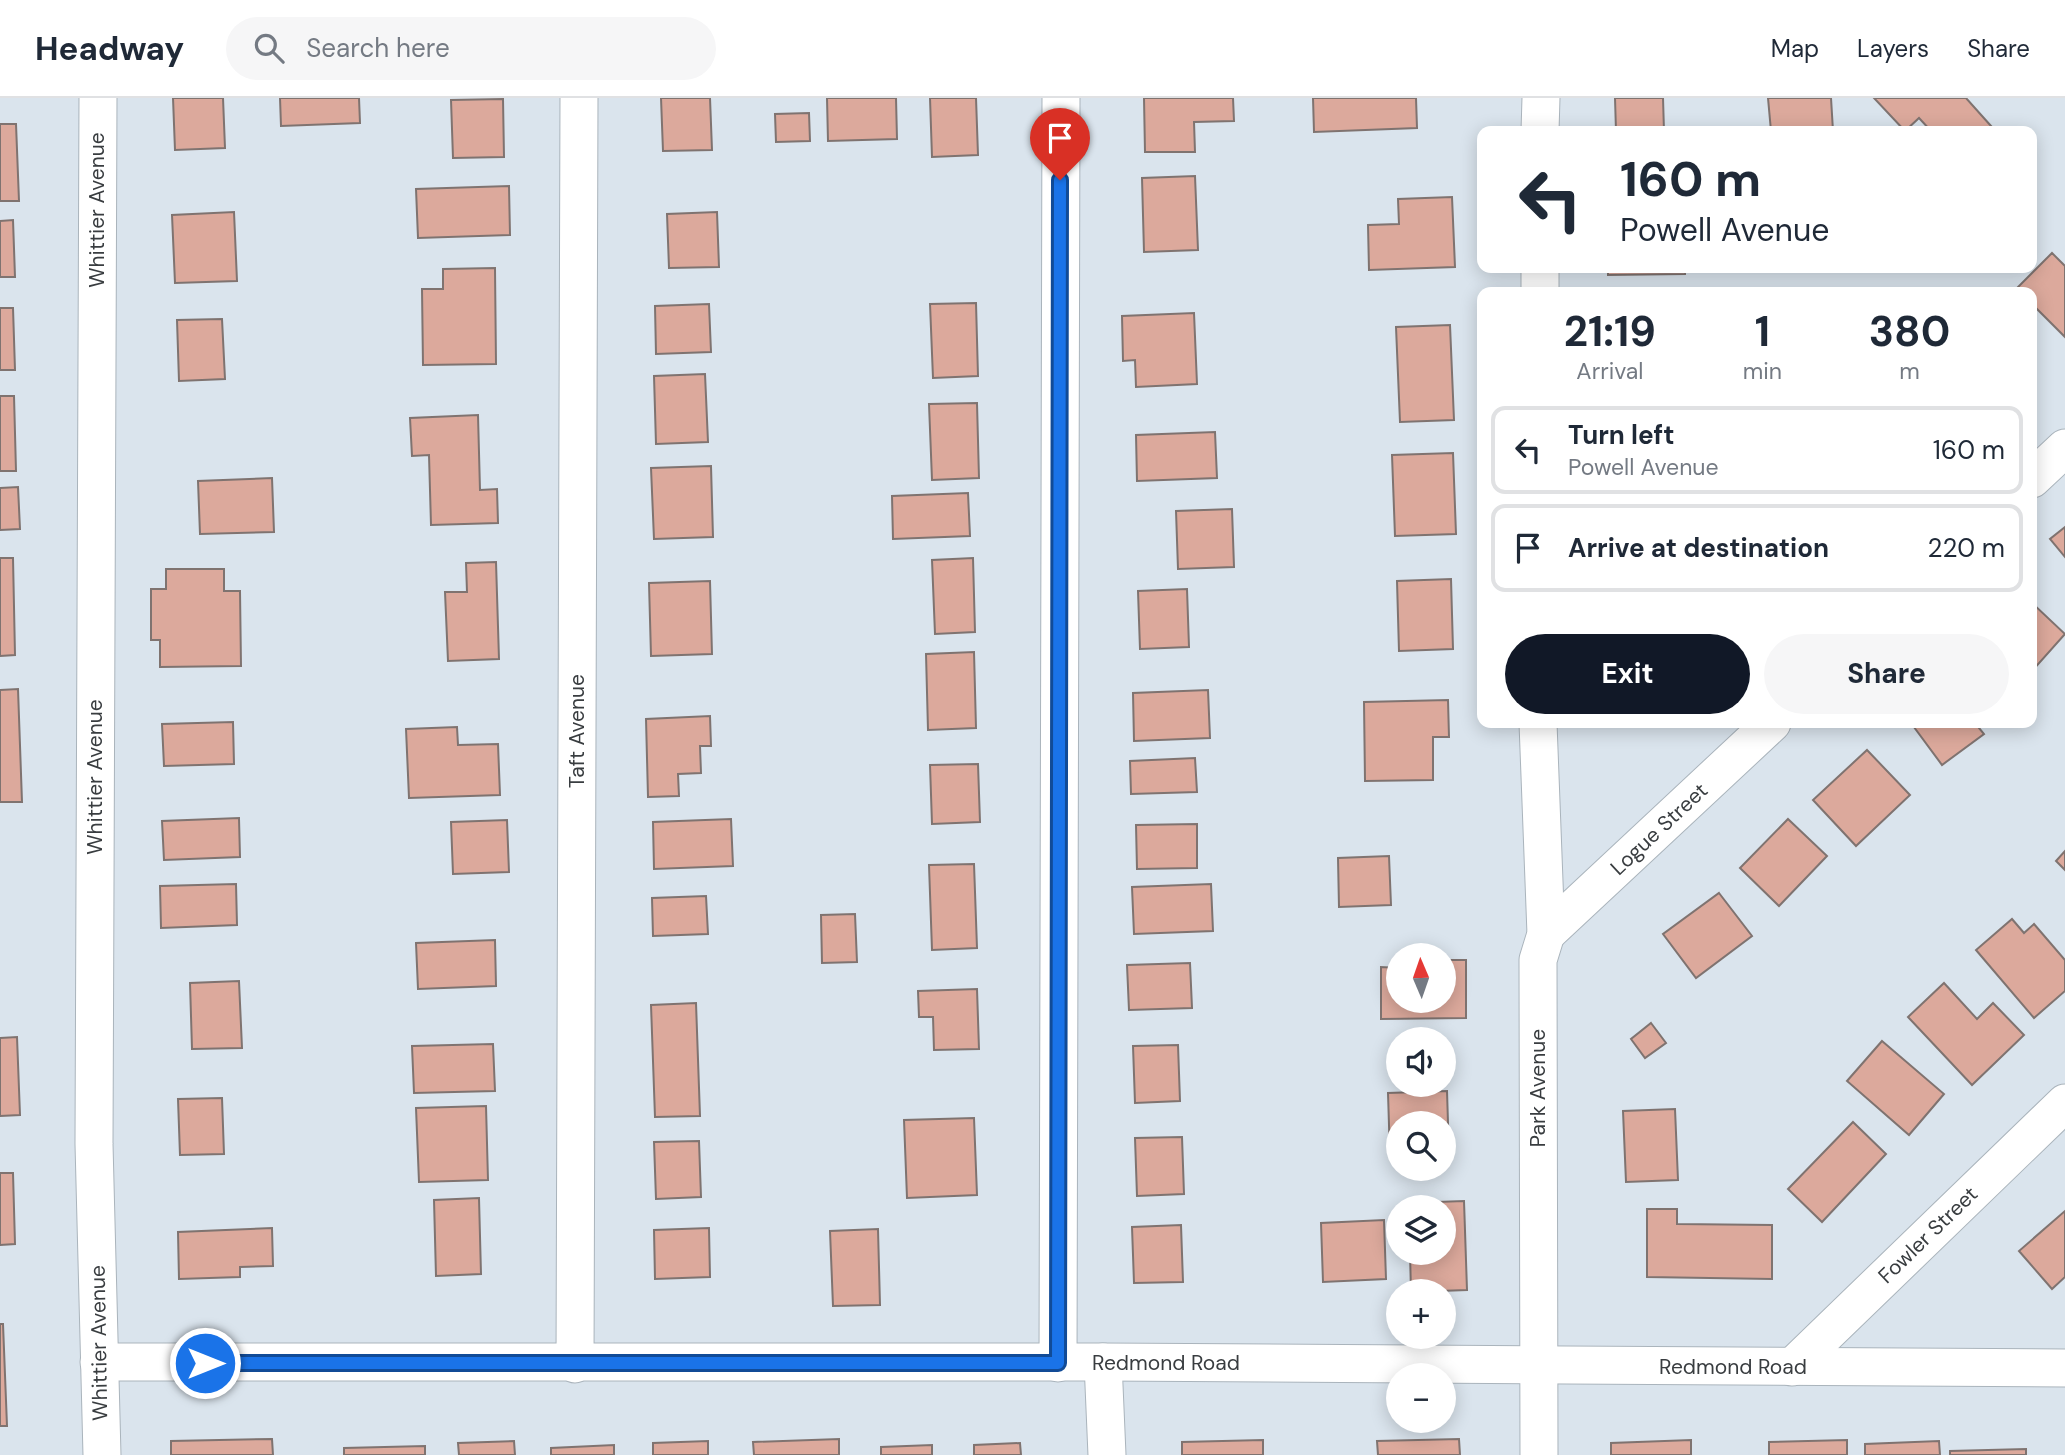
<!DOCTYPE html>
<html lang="en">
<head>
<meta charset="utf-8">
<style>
	:root { --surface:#fff; --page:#f6f6f7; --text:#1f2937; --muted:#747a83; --line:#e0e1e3; --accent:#111827 }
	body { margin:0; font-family:"DM Sans",sans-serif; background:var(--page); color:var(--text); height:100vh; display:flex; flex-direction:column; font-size:26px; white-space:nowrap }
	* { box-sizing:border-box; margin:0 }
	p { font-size:23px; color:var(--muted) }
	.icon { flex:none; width:38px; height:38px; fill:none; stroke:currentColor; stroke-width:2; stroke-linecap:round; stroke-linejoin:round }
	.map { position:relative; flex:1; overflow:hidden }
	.side { position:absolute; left:1477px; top:189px; width:560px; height:441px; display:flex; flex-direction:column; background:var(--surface); border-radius:14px; box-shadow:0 4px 18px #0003 }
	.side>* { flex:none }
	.banner { position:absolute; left:1477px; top:28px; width:560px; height:147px; border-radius:14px; box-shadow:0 4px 18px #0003; background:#fff; color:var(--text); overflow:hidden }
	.needle { width:46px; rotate:358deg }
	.buttons { position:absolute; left:1386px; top:845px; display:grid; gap:14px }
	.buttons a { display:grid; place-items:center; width:70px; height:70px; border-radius:50%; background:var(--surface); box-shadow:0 4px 18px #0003; font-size:35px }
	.pin { position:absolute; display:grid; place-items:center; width:60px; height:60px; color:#fff; margin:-72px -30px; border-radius:50% 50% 50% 0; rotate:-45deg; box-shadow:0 0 7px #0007 }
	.pin .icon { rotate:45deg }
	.me { position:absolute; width:77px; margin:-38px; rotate:90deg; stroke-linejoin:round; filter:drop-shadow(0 0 5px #0008) }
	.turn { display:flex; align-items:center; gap:24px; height:147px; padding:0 28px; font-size:32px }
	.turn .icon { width:91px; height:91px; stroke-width:2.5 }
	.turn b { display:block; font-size:49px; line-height:60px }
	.eta { display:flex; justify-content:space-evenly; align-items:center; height:119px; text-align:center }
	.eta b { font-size:42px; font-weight:700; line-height:49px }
	.button { display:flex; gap:14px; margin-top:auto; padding:14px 28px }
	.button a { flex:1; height:80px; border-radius:42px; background:var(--accent); color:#fff; font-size:28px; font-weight:700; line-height:80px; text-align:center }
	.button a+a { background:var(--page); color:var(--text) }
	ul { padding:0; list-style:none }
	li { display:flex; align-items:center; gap:21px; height:88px; margin:0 14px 10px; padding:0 14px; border:4px solid var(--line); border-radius:14px }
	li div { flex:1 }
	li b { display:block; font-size:26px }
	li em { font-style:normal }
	header { display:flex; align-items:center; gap:42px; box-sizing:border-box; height:98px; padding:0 35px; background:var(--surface); border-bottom:2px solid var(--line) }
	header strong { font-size:33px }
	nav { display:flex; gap:38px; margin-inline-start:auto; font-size:24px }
	.search { width:490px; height:63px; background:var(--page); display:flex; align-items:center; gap:18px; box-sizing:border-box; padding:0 24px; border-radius:38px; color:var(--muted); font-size:26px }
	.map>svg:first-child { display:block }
	.building { fill:#dca99c; stroke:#7f7370; stroke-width:2 }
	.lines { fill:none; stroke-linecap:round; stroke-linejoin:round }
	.minor-casing { stroke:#aab4bc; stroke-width:39 }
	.minor { stroke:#fff; stroke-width:37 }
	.route-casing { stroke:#114b97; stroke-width:18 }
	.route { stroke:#1a73e8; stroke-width:12 }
	.labels { text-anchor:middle; stroke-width:7; stroke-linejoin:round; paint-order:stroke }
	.street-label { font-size:21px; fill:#393d40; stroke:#fff }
</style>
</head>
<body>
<header>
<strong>Headway</strong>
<div class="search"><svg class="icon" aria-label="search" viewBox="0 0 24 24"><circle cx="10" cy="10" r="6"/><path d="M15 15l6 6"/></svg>Search here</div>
<nav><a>Map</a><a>Layers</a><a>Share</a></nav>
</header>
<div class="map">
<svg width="2065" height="1357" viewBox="0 0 2065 1357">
	<rect width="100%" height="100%" fill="#dae4ed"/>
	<g class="building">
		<path d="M173,0H223L225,50L175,52Z"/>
		<path d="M280,0H359L360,25L281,28Z"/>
		<path d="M661,0H710L712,52L663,53Z"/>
		<path d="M827,0H896L897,41L828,43Z"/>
		<path d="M930,0H976L978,57L932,59Z"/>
		<path d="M1144,0H1233L1234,23L1194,24L1195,54H1145Z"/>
		<path d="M1313,0H1416L1417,30L1314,34Z"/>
		<path d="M1615,0H1663L1664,33H1616Z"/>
		<path d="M1768,0H1831L1833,33H1771Z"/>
		<path d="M1874,0H1966L1991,28L1985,33H1931L1919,20L1905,33Z"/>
		<path d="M503,1L504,59L453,60L451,2Z"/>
		<path d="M809,15L810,43L776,44L775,16Z"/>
		<path d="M0,26H16L19,103H0Z"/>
		<path d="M1195,78L1198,152L1144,154L1142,80Z"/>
		<path d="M509,88L510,137L418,140L416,91Z"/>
		<path d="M1452,99L1455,169L1369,172L1368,127L1399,126L1398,101Z"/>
		<path d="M234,114L237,183L175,185L172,117Z"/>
		<path d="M717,114L719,169L669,170L667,116Z"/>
		<path d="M13,122L15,179H0V123Z"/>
		<path d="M2052,155L2065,168V239L2032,206V194L2016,191Z"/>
		<path d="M495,170L496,266L423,267L422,191H443V171Z"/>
		<path d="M1608,170H1685V176L1608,177Z"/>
		<path d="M976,205L978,278L933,280L930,206Z"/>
		<path d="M709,206L711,254L656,256L655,208Z"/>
		<path d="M0,210H13L15,272H0Z"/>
		<path d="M1194,215L1197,286L1136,289L1135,262L1123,263L1122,218Z"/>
		<path d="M222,221L225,281L179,283L177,222Z"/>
		<path d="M1450,227L1454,322L1400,324L1396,229Z"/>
		<path d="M705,276L708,344L656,346L654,278Z"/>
		<path d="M0,298H14L16,373H0Z"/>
		<path d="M977,305L979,380L932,382L929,306Z"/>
		<path d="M478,317L480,392L497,391L498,425L431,427L429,357L412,358L410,320Z"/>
		<path d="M1215,334L1217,380L1137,383L1136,337Z"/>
		<path d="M1453,355L1456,436L1395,438L1392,357Z"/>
		<path d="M711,368L713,439L654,441L651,370Z"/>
		<path d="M272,380L274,434L200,436L198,383Z"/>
		<path d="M18,389L20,431L0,432V390Z"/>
		<path d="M968,395L970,438L893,441L892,398Z"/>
		<path d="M1232,411L1234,469L1178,471L1176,413Z"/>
		<path d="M2065,429V459L2050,441Z"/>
		<path d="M0,460H13L15,557L0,558Z"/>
		<path d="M973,460L975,534L935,536L932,462Z"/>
		<path d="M496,464L499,561L448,563L445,494H467L466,465Z"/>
		<path d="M166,471H224V493H240L241,568L160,569V542H151V491H166Z"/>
		<path d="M1451,481L1453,551L1399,553L1397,483Z"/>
		<path d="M710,483L712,556L651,558L649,485Z"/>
		<path d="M1187,491L1189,549L1140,551L1138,493Z"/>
		<path d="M2032,505L2065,536L2032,573Z"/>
		<path d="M974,554L976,630L928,632L926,556Z"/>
		<path d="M18,591L22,704H0V592Z"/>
		<path d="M1208,592L1210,640L1134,643L1133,595Z"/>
		<path d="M1448,602L1449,639H1433V682L1365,683L1364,604Z"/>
		<path d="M710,618L711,648H700L701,675L678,676L679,698L648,699L646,621Z"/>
		<path d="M233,624L234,666L164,668L162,626Z"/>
		<path d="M1911,625H1975L1984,636L1942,667Z"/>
		<path d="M457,629L458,647L498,646L500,697L409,700L406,631Z"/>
		<path d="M1867,652L1910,697L1856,748L1813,702Z"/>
		<path d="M1195,660L1197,694L1131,696L1130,663Z"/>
		<path d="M978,666L980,724L932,726L930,667Z"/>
		<path d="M239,720L240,759L164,762L162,723Z"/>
		<path d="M731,721L733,768L654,771L653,724Z"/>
		<path d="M1788,721L1827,758L1779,808L1740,770Z"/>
		<path d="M507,722L509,774L453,776L451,724Z"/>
		<path d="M1197,726V770L1137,771L1136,727Z"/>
		<path d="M2065,753V772L2056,763Z"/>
		<path d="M1389,758L1391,807L1339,809L1338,760Z"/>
		<path d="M974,766L977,850L932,852L929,767Z"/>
		<path d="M236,786L237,827L161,830L160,788Z"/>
		<path d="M1211,786L1213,833L1134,836L1132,789Z"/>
		<path d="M1719,795L1752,838L1696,880L1663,836Z"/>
		<path d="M706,798L708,836L653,838L652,800Z"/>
		<path d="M855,816L857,864L822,865L821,817Z"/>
		<path d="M2012,821L2024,835L2034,826L2065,862V893L2034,920L1976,852Z"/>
		<path d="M495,842L496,888L418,891L416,845Z"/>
		<path d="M1444,862H1466V920L1381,921V869L1398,870V903H1444Z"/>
		<path d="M1190,865L1192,910L1129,912L1127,867Z"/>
		<path d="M239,883L242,950L192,951L190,885Z"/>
		<path d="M1944,885L1977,921L1993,905L2024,937L1972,987L1908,919Z"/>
		<path d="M977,891L979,951L934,952L933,919H919L918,893Z"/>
		<path d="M696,905L700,1018L655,1019L651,907Z"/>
		<path d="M1651,925L1666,945L1645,960L1631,941Z"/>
		<path d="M17,939L20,1017L0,1018V940Z"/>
		<path d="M1882,943L1944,996L1909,1037L1847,983Z"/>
		<path d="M493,946L495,993L414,995L412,948Z"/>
		<path d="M1178,947L1180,1003L1135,1005L1133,948Z"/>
		<path d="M1447,993L1449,1057H1444V1026H1398V1059H1390L1388,995Z"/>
		<path d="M222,1000L224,1056L180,1057L178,1001Z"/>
		<path d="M486,1008L488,1082L419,1084L416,1010Z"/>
		<path d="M1675,1011L1678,1082L1626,1084L1623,1013Z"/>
		<path d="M974,1020L977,1097L907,1100L904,1022Z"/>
		<path d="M1853,1024L1886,1056L1822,1124L1788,1091Z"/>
		<path d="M1182,1039L1184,1096L1137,1098L1135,1040Z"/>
		<path d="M699,1043L701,1099L656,1101L654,1044Z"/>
		<path d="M0,1075H13L15,1146L0,1147Z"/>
		<path d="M479,1100L481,1176L436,1178L434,1102Z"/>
		<path d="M1464,1103L1467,1192L1411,1194L1410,1155H1444V1110H1408V1105Z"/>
		<path d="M1647,1111H1677V1126L1772,1127V1181L1647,1179Z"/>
		<path d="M2065,1113V1179L2052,1191L2019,1153Z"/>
		<path d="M1384,1122L1386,1181L1323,1184L1321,1125Z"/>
		<path d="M1181,1127L1183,1184L1134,1185L1132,1129Z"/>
		<path d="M272,1130L273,1168L240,1169V1179L179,1181L178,1134Z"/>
		<path d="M709,1130L710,1179L655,1181L654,1132Z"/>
		<path d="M878,1131L880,1207L833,1208L830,1133Z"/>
		<path d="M0,1226H3L7,1328H0Z"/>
		<path d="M272,1341L273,1357H171V1343Z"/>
		<path d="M839,1341V1357H754L753,1344Z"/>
		<path d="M1459,1341L1460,1357H1378L1377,1343Z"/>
		<path d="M1263,1342V1357H1182V1344Z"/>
		<path d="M1691,1342V1357H1611V1345Z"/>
		<path d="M1847,1342V1357H1769V1344Z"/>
		<path d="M514,1343L515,1357H459L458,1345Z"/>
		<path d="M708,1343V1357H653V1345Z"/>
		<path d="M1939,1343L1940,1357H1865V1346Z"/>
		<path d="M1020,1345L1021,1357H974V1347Z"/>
		<path d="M614,1347V1357H551V1350Z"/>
		<path d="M932,1347V1357H881V1349Z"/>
		<path d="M425,1348V1357H344V1350Z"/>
		<path d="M2026,1351V1357H1950V1353Z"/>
	</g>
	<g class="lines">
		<defs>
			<g id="minor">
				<path d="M98,0L94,1046L102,1357"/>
				<path d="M1540,33L1541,0"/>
				<path d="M1540,194V170"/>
				<path d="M2032,381L2065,350"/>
				<path d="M1538,625L1546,836L1538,862L1539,1357"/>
				<path d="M1546,836L1772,625"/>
				<path d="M99,1264H1103L2065,1270"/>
				<path d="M1103,1264L1107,1357"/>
				<path d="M1058,1265L1061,0"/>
				<path d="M575,1266L579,0"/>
				<path d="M1792,1269L2065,1005"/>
			</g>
		</defs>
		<use href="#minor" class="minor-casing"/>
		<use href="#minor" class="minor"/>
	</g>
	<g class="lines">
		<defs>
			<path id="route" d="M205,1265H1058L1060,82"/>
		</defs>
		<use href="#route" class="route-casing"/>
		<use href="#route" class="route"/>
	</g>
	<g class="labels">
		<g class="street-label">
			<text transform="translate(97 112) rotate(-90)" y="7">Whittier Avenue</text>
			<text transform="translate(577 633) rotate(-90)" y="7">Taft Avenue</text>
			<text transform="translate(95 679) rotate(-90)" y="7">Whittier Avenue</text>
			<text transform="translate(1659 731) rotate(-43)" y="7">Logue Street</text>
			<text transform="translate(1538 990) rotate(-90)" y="7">Park Avenue</text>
			<text transform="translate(1928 1137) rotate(-44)" y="7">Fowler Street</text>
			<text transform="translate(99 1245) rotate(-91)" y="7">Whittier Avenue</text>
			<text x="1166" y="1272">Redmond Road</text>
			<text x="1733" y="1276">Redmond Road</text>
		</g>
	</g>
</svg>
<div class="buttons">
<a><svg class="needle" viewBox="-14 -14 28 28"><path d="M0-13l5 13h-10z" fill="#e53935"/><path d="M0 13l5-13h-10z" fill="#747a83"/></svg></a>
<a><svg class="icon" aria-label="sound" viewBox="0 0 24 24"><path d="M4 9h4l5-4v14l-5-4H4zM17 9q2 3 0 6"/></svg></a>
<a><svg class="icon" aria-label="search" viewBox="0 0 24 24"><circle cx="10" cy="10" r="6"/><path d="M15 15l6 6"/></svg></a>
<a><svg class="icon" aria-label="layers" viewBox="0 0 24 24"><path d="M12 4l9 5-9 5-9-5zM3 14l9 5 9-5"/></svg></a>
<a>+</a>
<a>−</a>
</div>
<div class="pin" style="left:1060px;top:82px;background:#d93025"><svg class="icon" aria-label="arrive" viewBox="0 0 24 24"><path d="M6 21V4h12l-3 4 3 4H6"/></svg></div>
<svg class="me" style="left:205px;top:1265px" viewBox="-20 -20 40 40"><circle r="17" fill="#1a73e8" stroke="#fff" stroke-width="3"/><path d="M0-11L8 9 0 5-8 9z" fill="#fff"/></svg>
<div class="banner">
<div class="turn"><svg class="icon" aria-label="left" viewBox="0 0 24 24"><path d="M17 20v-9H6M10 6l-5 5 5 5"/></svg><div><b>160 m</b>Powell Avenue</div></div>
</div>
<section class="side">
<div class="eta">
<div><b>21:19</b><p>Arrival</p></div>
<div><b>1</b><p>min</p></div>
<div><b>380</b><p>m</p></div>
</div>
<ul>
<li><svg class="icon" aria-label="left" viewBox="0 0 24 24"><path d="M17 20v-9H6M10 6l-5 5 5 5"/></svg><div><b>Turn left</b><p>Powell Avenue</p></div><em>160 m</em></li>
<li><svg class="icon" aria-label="arrive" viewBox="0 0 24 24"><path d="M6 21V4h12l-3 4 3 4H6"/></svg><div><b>Arrive at destination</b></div><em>220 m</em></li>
</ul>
<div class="button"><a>Exit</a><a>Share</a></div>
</section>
</div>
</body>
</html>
